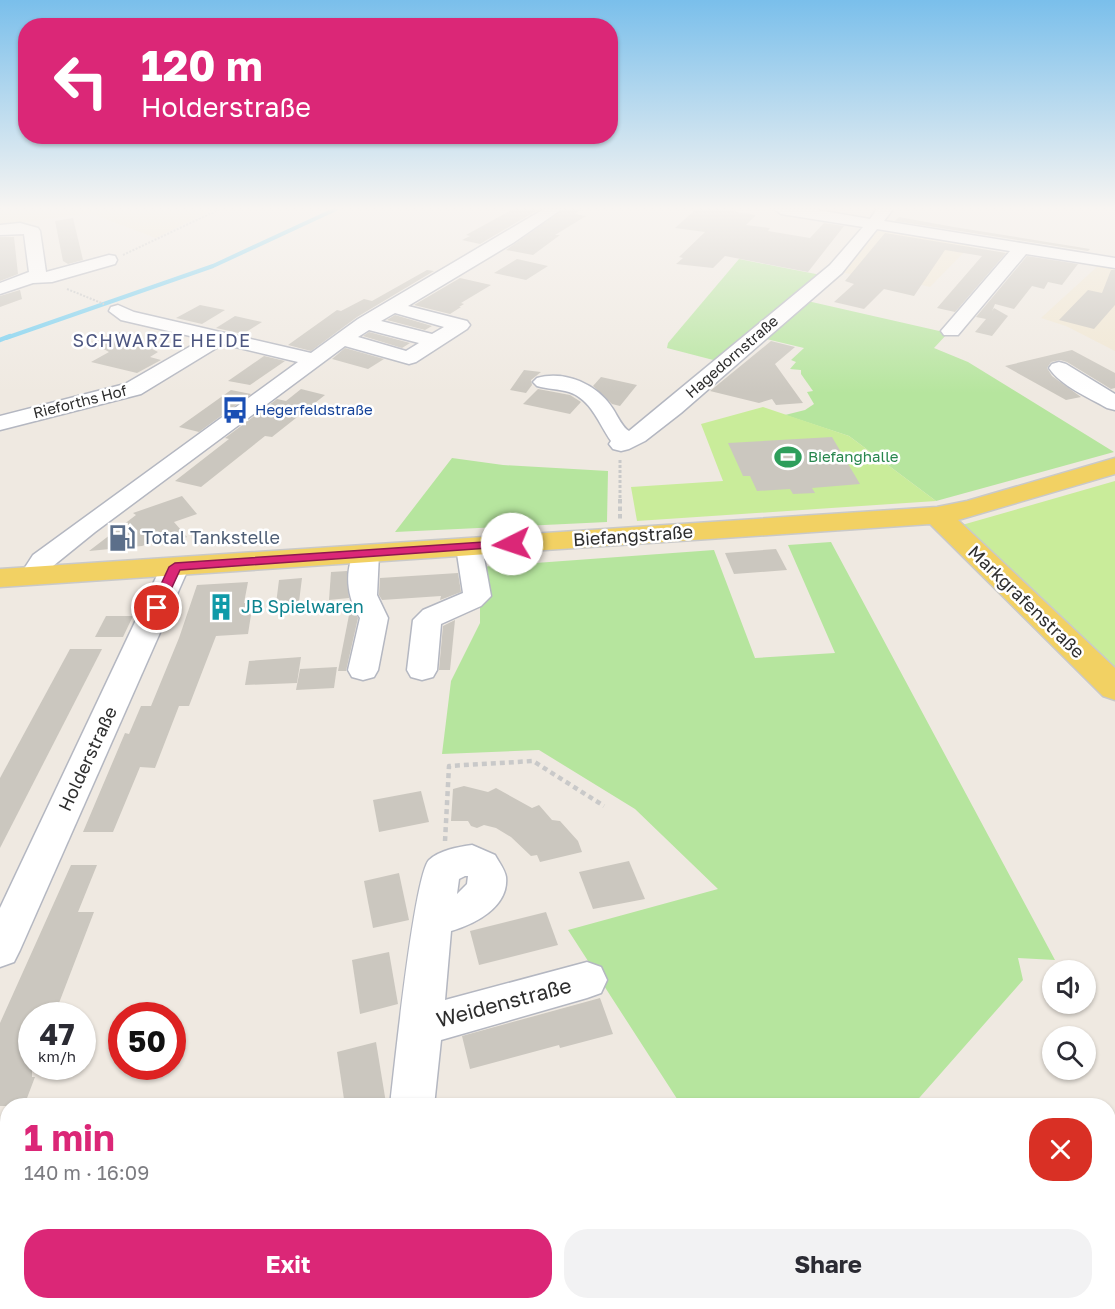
<!DOCTYPE html>
<html lang="en">
<head>
<meta charset="utf-8">
<style>
	:root { --surface:#fff; --page:#f2f2f3; --text:#2b2b33; --muted:#7c7c81; --accent:#db2777 }
	body { margin:0; font-family:"Golos Text",sans-serif; background:var(--page); color:var(--text); height:100vh; display:flex; flex-direction:column; font-size:22px; white-space:nowrap }
	* { box-sizing:border-box; margin:0 }
	p { font-size:20px; color:var(--muted) }
	.icon { flex:none; width:33px; height:33px; fill:none; stroke:currentColor; stroke-width:2; stroke-linecap:round; stroke-linejoin:round }
	.map { position:relative; flex:1; overflow:hidden }
	.details { position:absolute; left:0px; top:1098px; width:1116px; height:212px; display:flex; flex-direction:column; background:var(--surface); border-radius:24px 24px 0 0; box-shadow:0 2px 4px #0004 }
	.details>* { flex:none }
	.hud { position:absolute; left:18px; top:18px; width:600px; height:126px; border-radius:24px; box-shadow:0 2px 4px #0004; background:#db2777; color:#fff; overflow:hidden }
	.controls { position:absolute; left:1042px; top:960px; display:grid; gap:12px }
	.controls a { display:grid; place-items:center; width:54px; height:54px; border-radius:50%; background:var(--surface); box-shadow:0 2px 4px #0004; font-size:30px }
	.speed { position:absolute; left:18px; top:1002px; display:flex; gap:12px; font-size:30px; font-weight:700; text-align:center }
	.speed>* { display:grid; place-content:center; width:78px; height:78px; border-radius:50%; background:var(--surface); box-shadow:0 2px 4px #0004; line-height:1 }
	.speed small { font-size:15px; font-weight:400 }
	.speed .limit { border:9px solid #d22; background:#fff; color:#111 }
	.pin { position:absolute; display:grid; place-items:center; width:51px; height:51px; color:#fff; margin:-26px; border:3px solid #fff; border-radius:50%; box-shadow:0 2px 6px #0007 }
	.me { position:absolute; width:66px; margin:-33px; rotate:266deg; stroke-linejoin:round; filter:drop-shadow(0 0 4px #0008) }
	.turn { display:flex; align-items:center; gap:21px; height:126px; padding:0 24px; font-size:27px }
	.turn .icon { width:78px; height:78px; stroke-width:2.5 }
	.turn b { display:block; font-size:42px; line-height:51px }
	.round { display:grid; place-items:center; flex:none; width:63px; height:63px; border-radius:24px; background:var(--page) }
	.headline { display:flex; align-items:center; justify-content:space-between; height:102px; padding:0 24px }
	h1 { font-size:36px; font-weight:700; line-height:45px; color:var(--accent) }
	.button { display:flex; gap:12px; margin-top:auto; padding:12px 24px }
	.button a { flex:1; height:69px; border-radius:24px; background:var(--accent); color:#fff; font-size:24px; font-weight:700; line-height:69px; text-align:center }
	.button a+a { background:var(--page); color:var(--text) }
	.map>svg:first-child { display:block }
	.education { fill:#f0e6d1 }
	.green { fill:#b6e59e }
	.pitch { fill:#c9ec9a }
	.lines { fill:none; stroke-linecap:round; stroke-linejoin:round }
	.stream-far1 { stroke:#75cff0; stroke-width:4 }
	.stream { stroke:#75cff0; stroke-width:4.5 }
	.building { fill:#cbc7bf }
	.minor-casing { stroke:#b4b7c1; stroke-width:3 }
	.major-casing { stroke:#c9c9c9; stroke-width:3 }
	.path-far3 { stroke:#c9c9c9; stroke-width:2; stroke-dasharray:2 1.5; stroke-linecap:butt }
	.path-far2 { stroke:#c9c9c9; stroke-width:3; stroke-dasharray:3 2; stroke-linecap:butt }
	.path-far1 { stroke:#c9c9c9; stroke-width:4; stroke-dasharray:4.5 3; stroke-linecap:butt }
	.path { stroke:#c9c9c9; stroke-width:4.5; stroke-dasharray:5 4; stroke-linecap:butt }
	.minor { fill:#fff; fill-rule:evenodd }
	.major { fill:#f2d163; fill-rule:evenodd }
	.route { fill:#db2777; stroke:#8e194d; stroke-width:1.5 }
	.labels { text-anchor:middle; stroke-width:5; stroke-linejoin:round; paint-order:stroke }
	.far-street-label { font-size:15px; fill:#2e2e2e; stroke:#fff }
	.far-transit-label { font-size:15px; fill:#164399; stroke:#fff; text-anchor:start }
	.far-leisure-label { font-size:15px; fill:#27864d; stroke:#fff; text-anchor:start }
	.far-quarter-label { font-size:18px; letter-spacing:1.5px; fill:#4d5680; stroke:#fff }
	.street-label { font-size:18px; fill:#2e2e2e; stroke:#fff }
	.service-label { font-size:18px; fill:#4e5e75; stroke:#fff; text-anchor:start }
	.culture-label { font-size:18px; fill:#0d838f; stroke:#fff; text-anchor:start }
	.near-street-label { font-size:21px; fill:#2e2e2e; stroke:#fff }
</style>
</head>
<body>
<div class="map">
<svg width="1115" height="1309" viewBox="0 0 1115 1309">
	<rect width="100%" height="100%" fill="#efe9e1"/>
	<g class="education">
		<path d="M0,209H214L156,238L89,213L0,226Z"/>
		<path d="M879,228L972,244L930,287L918,284L915,287L840,272Z"/>
		<path d="M1099,265L1115,268V351L1066,326L1041,318Z"/>
	</g>
	<g class="green">
		<path d="M739,259L821,275L721,362L667,348L668,343Z"/>
		<path d="M803,300L948,333L934,348L968,362L1114,452L936,501L849,436L785,415L805,410L814,404L807,392L813,391L801,374V370L790,369L796,362L791,360L804,348L762,338Z"/>
		<path d="M452,458L503,465L608,471L607,522L395,532Z"/>
		<path d="M831,542L1055,960L1018,958L1023,980L913,1105H681L568,930L718,889L635,809L539,750L442,754L451,681L480,623V567L714,550L755,658L835,653L788,545Z"/>
	</g>
	<g class="pitch">
		<path d="M763,407L849,436L936,501L637,521L631,487L723,481L701,424Z"/>
		<path d="M1115,481V667L962,525Z"/>
	</g>
	<g class="lines">
		<path class="stream-far1" d="M6,338L213,266L336,209"/>
		<path class="stream" d="M0,340L10,336"/>
	</g>
	<g class="building">
		<path d="M513,209H539L480,244L462,240L470,236L466,235Z"/>
		<path d="M564,209H582L575,214L586,216L555,235H560L533,255L506,250Z"/>
		<path d="M696,209H720L756,215L746,225L770,228L768,231L810,238L824,223L844,226L808,272L725,256L713,268L676,264L683,258L679,257L705,232L675,228Z"/>
		<path d="M899,217L954,227L1090,249L1088,251L895,221Z"/>
		<path d="M73,218L83,260L68,264L63,261L55,221Z"/>
		<path d="M885,233L1006,253L955,312L937,308L982,256L945,250L914,296L884,289L864,309L834,302L854,284L845,281Z"/>
		<path d="M0,237H14L18,274L0,281Z"/>
		<path d="M1027,256L1078,264L1062,285L1048,282L1044,289L1032,286L1014,309L995,304L992,311L994,308L1008,316L992,336L975,332L986,319L976,317Z"/>
		<path d="M517,259L548,266L526,280L494,273Z"/>
		<path d="M427,270L434,271L357,317L311,351L288,345L337,310L341,311L364,299L372,301Z"/>
		<path d="M1111,270H1115V305L1094,329L1059,320L1088,290L1102,293Z"/>
		<path d="M460,278L491,285L461,303L464,304L459,307H461L450,314L414,305Z"/>
		<path d="M20,290L22,299L0,307V296Z"/>
		<path d="M200,305L225,310L202,324L176,318Z"/>
		<path d="M395,315L432,326L425,330L387,320Z"/>
		<path d="M235,316L262,322L243,334L216,328Z"/>
		<path d="M120,332L158,352L150,357L161,360L137,373L91,362L109,352L91,342Z"/>
		<path d="M369,332L410,343L402,348L363,336Z"/>
		<path d="M771,341L795,347L775,364L803,403L776,405L772,399L759,403L710,391Z"/>
		<path d="M345,348L384,359L368,369L332,359Z"/>
		<path d="M1072,350L1115,373V388L1111,389L1067,362L1060,360L1051,362L1047,368L1052,376L1081,397L1066,400L1005,366Z"/>
		<path d="M264,356L285,361L250,385L228,381Z"/>
		<path d="M524,370L541,372L531,380L532,385L526,393L510,390Z"/>
		<path d="M601,377L637,385L620,406L612,404L593,386Z"/>
		<path d="M301,389L325,395L272,437L265,436L201,487L175,481L229,439L225,438L277,399L286,401Z"/>
		<path d="M538,389L570,395L581,402L570,414L523,404Z"/>
		<path d="M231,390L251,394L199,432L179,427Z"/>
		<path d="M832,437L860,484L812,488L815,493L793,494L790,489L757,491L750,476H743L728,443Z"/>
		<path d="M182,496L197,514L174,522L187,537L167,544L162,539L142,546L89,551L136,515L133,513Z"/>
		<path d="M776,549L787,570L734,574L725,553Z"/>
		<path d="M347,571L349,598L329,600L331,572Z"/>
		<path d="M458,573L461,592L440,600L441,596L382,600L379,595L380,578Z"/>
		<path d="M302,578L299,602L276,604L279,580Z"/>
		<path d="M248,582L244,603L253,602L248,634L216,636L189,706H179L155,768L140,767L113,832H83L125,733L129,734L141,706H151L179,638L197,585Z"/>
		<path d="M351,605L358,618L346,671H338Z"/>
		<path d="M106,616H133L123,637H95Z"/>
		<path d="M455,620L450,670H439L443,626Z"/>
		<path d="M70,649H102L0,848V778Z"/>
		<path d="M301,657L297,683L245,685L249,661Z"/>
		<path d="M337,667L334,688L296,690L300,669Z"/>
		<path d="M464,786L488,792L496,788L532,808L539,805L552,820L560,821L578,841L582,852L540,862L537,855L531,856L511,837L496,828L484,825L477,828L471,826L468,821H451L453,789Z"/>
		<path d="M421,791L429,822L379,832L373,800Z"/>
		<path d="M629,861L645,899L593,909L579,872Z"/>
		<path d="M71,865H97L78,912H94L54,1016H32V1077H35L24,1106H0V1023Z"/>
		<path d="M399,873L409,920L373,928L364,881Z"/>
		<path d="M546,912L558,945L479,965L470,931Z"/>
		<path d="M389,952L398,1004L360,1014L352,960Z"/>
		<path d="M600,998L613,1034L560,1048L559,1045L470,1069L462,1036Z"/>
		<path d="M376,1042L386,1103L378,1106H345L337,1052Z"/>
	</g>
	<g class="lines">
		<defs>
			<g id="minor">
				<path d="M544,209H562L513,243L408,306L467,321L470,325L467,329L416,362L409,364L345,346L95,532L53,566L44,581L34,583L24,581L20,575L33,555L298,362L223,344L141,394L0,430V416L125,384L203,339L121,320L109,311L111,307L118,305L134,312L311,353L358,319ZM395,313L444,327L432,334L381,321ZM369,330L419,343L406,351L358,337Z"/>
				<path d="M774,209H812L870,219L877,209H893L884,221L1115,258V268L1026,254L958,335H944L941,331L1010,251L877,229L842,273L681,413L645,441L629,449L621,451L613,449L609,444L611,441C599,424 591,399 569,392C559,389 547,389 537,386L533,382L537,378C566,370 598,385 613,409C618,417 623,428 629,431L830,265L863,227L781,214Z"/>
				<path d="M20,223L38,228L40,231L46,272L109,255L115,256L117,260L115,264L52,282L33,283L0,294V283L29,272L24,234L0,235V225Z"/>
				<path d="M1059,362L1066,364L1115,394V410L1107,408C1088,397 1061,386 1049,368L1052,364Z"/>
				<path d="M469,539L478,541L482,547L491,596L481,606L441,624L437,670L433,677L422,680L411,677L407,670L413,620L423,610L463,593L456,547L460,541Z"/>
				<path d="M366,546L375,548L379,554L377,595L388,618L378,670L374,677L363,680L352,677L348,670L360,618C347,599 343,568 357,548Z"/>
				<path d="M175,559L185,561L189,567L20,950L14,962L0,967V908L161,567L165,561Z"/>
				<path d="M472,845L495,855C499,862 505,870 506,877C509,907 475,924 451,931L445,1000L587,962L601,967L607,980L601,993L587,998L441,1040L434,1106H390C394,1071 414,875 429,860C440,850 458,847 472,845ZM465,876H468L467,884L457,894L459,879Z"/>
				<path d="M246,1302H319L316,1309H243Z"/>
				<path d="M736,1302H792L795,1309H739Z"/>
			</g>
			<path id="major" d="M1115,458V474L958,520L1115,668V700L1103,696L930,524L0,587V569L937,507L967,501Z"/>
		</defs>
		<use href="#minor" class="minor-casing"/>
		<use href="#major" class="major-casing"/>
		<g class="path-far3">
			<path d="M123,255L220,209"/>
			<path d="M67,289L104,304"/>
		</g>
		<path class="path-far2" d="M620,460V501"/>
		<path class="path-far1" d="M620,499V521"/>
		<path class="path" d="M445,841L449,766L533,761L604,806"/>
		<use href="#minor" class="minor"/>
		<use href="#major" class="major"/>
	</g>
	<linearGradient id="sky" x2="0" y2="1"><stop stop-color="#7abfeb"/><stop offset="0.53" stop-color="#f8f5f2"/><stop offset="1" stop-color="#f8f5f2" stop-opacity="0"/></linearGradient>
	<rect width="1115" height="393" fill="url(#sky)"/>
	<path class="route" d="M512,540L516,541V546L180,570L161,611H152L150,608L169,567L175,563Z"/>
	<defs>
		<symbol id="bus-bare" viewBox="-9 -9 18 18"><path d="M-5-6H5V4H4V6H2V4H-2V6H-4V4H-5ZM-3.5-4V0h7V-4ZM-3.5 1.2v1.5H-2V1.2ZM2 1.2v1.5H3.5V1.2Z" fill="#1a4fb4" stroke="#fff" stroke-width="2.5" paint-order="stroke"/></symbol>
		<symbol id="stadium-bare" viewBox="-9 -9 18 18"><path d="M0-5a6.5 5 0 1 0 0 10a6.5 5 0 1 0 0-10ZM-3.5-1.8h7v3.6h-7Z" fill="#2e9e5b" stroke="#fff" stroke-width="2.5" paint-order="stroke"/></symbol>
		<symbol id="fuel-bare" viewBox="-9 -9 18 18"><path d="M-5.5-6h7V0h2V4h1.3V-2.5L3-4.5l.8-.8L6-3V5H2.5V1h-1V6h-7ZM-4.2-4.7v3.2H.2V-4.7Z" fill="#5c6f8a" stroke="#fff" stroke-width="2.5" paint-order="stroke"/></symbol>
		<symbol id="building-bare" viewBox="-9 -9 18 18"><path d="M-4-6H4V6H1V3H-1V6H-4ZM-2.5-4.3h1.7v1.8h-1.7ZM.8-4.3h1.7v1.8H.8ZM-2.5-1h1.7V.8h-1.7ZM.8-1h1.7V.8H.8Z" fill="#0f9aa8" stroke="#fff" stroke-width="2.5" paint-order="stroke"/></symbol>
	</defs>
	<g fill-rule="evenodd">
		<use href="#bus-bare" x="216" y="391" width="38" height="38"/>
		<use href="#stadium-bare" x="769" y="438" width="38" height="38"/>
		<use href="#fuel-bare" x="103" y="519" width="38" height="38"/>
		<use href="#building-bare" x="202" y="588" width="38" height="38"/>
	</g>
	<g class="labels">
		<g class="far-street-label">
			<text transform="translate(732 357) rotate(-41)" y="5">Hagedornstraße</text>
			<text transform="translate(80 402) rotate(-14)" y="5">Rieforths Hof</text>
		</g>
		<g class="far-transit-label">
			<text x="255" y="415">Hegerfeldstraße</text>
		</g>
		<g class="far-leisure-label">
			<text x="808" y="462">Biefanghalle</text>
		</g>
		<g class="far-quarter-label">
			<text x="162" y="347">SCHWARZE HEIDE</text>
		</g>
		<g class="street-label">
			<text transform="translate(633 536) rotate(-4)" y="6">Biefangstraße</text>
			<text transform="translate(1026 602) rotate(44)" y="6">Markgrafenstraße</text>
			<text transform="translate(88 759) rotate(-65)" y="6">Holderstraße</text>
		</g>
		<g class="service-label">
			<text x="142" y="544">Total Tankstelle</text>
		</g>
		<g class="culture-label">
			<text x="241" y="613">JB Spielwaren</text>
		</g>
		<g class="near-street-label">
			<text transform="translate(504 1003) rotate(-15)" y="7">Weidenstraße</text>
		</g>
	</g>
</svg>
<div class="controls">
<a><svg class="icon" aria-label="sound" viewBox="0 0 24 24"><path d="M4 9h4l5-4v14l-5-4H4zM17 9q2 3 0 6"/></svg></a>
<a><svg class="icon" aria-label="search" viewBox="0 0 24 24"><circle cx="10" cy="10" r="6"/><path d="M15 15l6 6"/></svg></a>
</div>
<div class="speed"><div>47<small>km/h</small></div><div class="limit">50</div></div>
<div class="pin" style="left:157px;top:608px;background:#d93025"><svg class="icon" aria-label="arrive" viewBox="0 0 24 24"><path d="M6 21V4h12l-3 4 3 4H6"/></svg></div>
<svg class="me" style="left:512px;top:544px" viewBox="-20 -20 40 40"><circle r="19" fill="#fff"/><path d="M0-13L10 11 0 6-10 11z" fill="#db2777"/></svg>
<div class="hud">
<div class="turn"><svg class="icon" aria-label="left" viewBox="0 0 24 24"><path d="M17 20v-9H6M10 6l-5 5 5 5"/></svg><div><b>120 m</b>Holderstraße</div></div>
</div>
<section class="details">
<div class="headline"><div><h1>1 min</h1><p>140 m · 16:09</p></div><a class="round" style="background:#d93025;color:#fff"><svg class="icon" aria-label="close" viewBox="0 0 24 24"><path d="M6 6l12 12M18 6L6 18"/></svg></a></div>
<div class="button"><a>Exit</a><a>Share</a></div>
</section>
</div>
</body>
</html>
